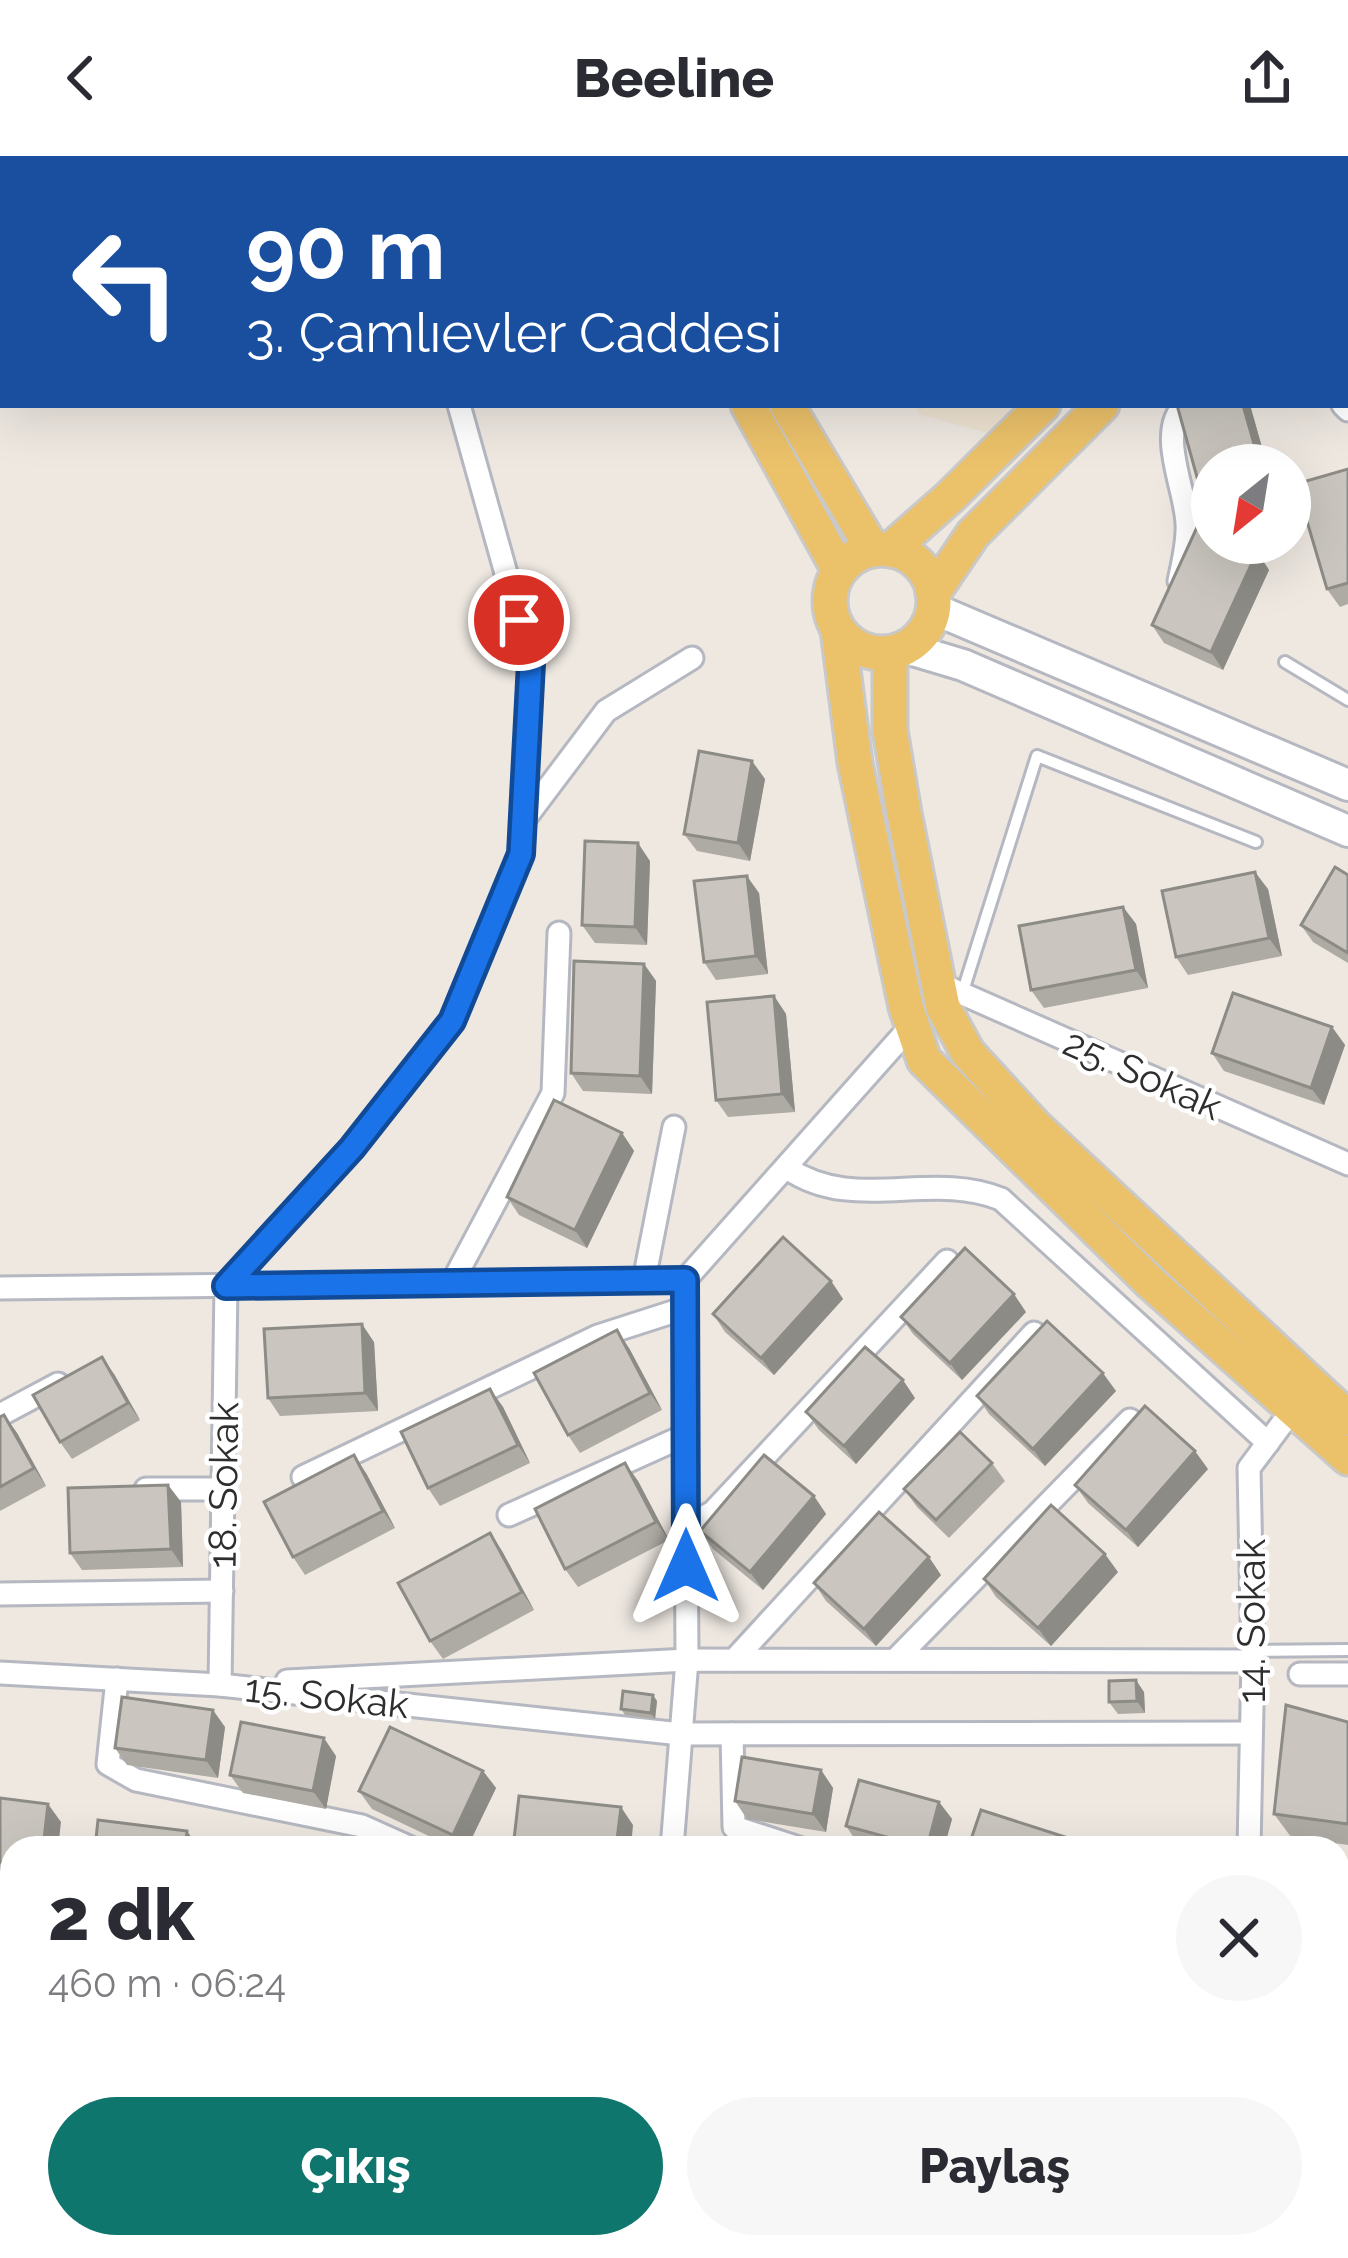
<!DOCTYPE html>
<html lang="tr">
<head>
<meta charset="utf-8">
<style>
	:root { --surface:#fff; --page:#f7f7f7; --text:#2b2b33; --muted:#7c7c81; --accent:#0f766e }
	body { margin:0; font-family:Raleway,sans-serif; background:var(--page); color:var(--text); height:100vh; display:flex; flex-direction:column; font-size:45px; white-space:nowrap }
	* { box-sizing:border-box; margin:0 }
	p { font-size:39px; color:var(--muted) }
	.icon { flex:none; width:66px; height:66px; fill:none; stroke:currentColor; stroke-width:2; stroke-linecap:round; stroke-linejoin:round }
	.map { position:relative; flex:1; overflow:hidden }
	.panel { position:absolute; left:0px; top:1680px; width:1350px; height:423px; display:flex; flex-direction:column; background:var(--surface); border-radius:36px 36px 0 0; box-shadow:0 12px 48px #0002 }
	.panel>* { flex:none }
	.banner { position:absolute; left:0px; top:0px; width:1350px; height:252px; box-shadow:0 12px 48px #0002; background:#1a4fa0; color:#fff; overflow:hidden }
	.needle { width:78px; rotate:210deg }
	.fabs { position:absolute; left:1191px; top:288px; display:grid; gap:24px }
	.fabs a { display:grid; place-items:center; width:120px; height:120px; border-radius:50%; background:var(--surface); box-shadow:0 12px 48px #0002; font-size:60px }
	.pin { position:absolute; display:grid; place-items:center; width:102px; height:102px; color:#fff; margin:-51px; border:6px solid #fff; border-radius:50%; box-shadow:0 3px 12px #0007 }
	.me { position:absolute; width:132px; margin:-66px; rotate:0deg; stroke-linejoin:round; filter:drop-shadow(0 0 9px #0008) }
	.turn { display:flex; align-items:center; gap:42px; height:252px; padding:0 48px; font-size:54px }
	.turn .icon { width:156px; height:156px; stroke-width:2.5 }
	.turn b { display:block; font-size:84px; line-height:102px }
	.round { display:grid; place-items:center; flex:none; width:126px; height:126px; border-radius:63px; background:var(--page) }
	.head { display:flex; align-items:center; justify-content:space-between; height:204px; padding:0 48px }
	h1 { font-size:72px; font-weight:800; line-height:90px }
	.button { display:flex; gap:24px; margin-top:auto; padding:24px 48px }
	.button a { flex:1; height:138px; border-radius:72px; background:var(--accent); color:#fff; font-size:48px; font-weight:800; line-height:138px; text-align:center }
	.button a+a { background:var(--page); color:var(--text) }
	header { display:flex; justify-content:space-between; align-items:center; height:156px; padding:0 48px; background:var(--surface); font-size:54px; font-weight:800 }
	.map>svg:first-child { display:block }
	.education { fill:#eee3d2 }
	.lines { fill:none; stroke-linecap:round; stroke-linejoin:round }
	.service-casing { stroke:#b5b8c0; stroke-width:16 }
	.minor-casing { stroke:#b5b8c0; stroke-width:27 }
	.tertiary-casing { stroke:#b5b8c0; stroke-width:33 }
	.secondary-casing { stroke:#b5b8c0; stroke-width:36 }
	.primary-casing { stroke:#c9c9c9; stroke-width:39 }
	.service { stroke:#fff; stroke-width:10 }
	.minor { stroke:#fff; stroke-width:21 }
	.tertiary { stroke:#fff; stroke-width:27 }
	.secondary { stroke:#fff; stroke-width:30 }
	.primary { stroke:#ebc16a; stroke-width:33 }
	.wall { fill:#aeaaa4 }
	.shaded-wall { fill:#8d8b86 }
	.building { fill:#cac6bf; stroke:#8d8b86; stroke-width:3 }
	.route-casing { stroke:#114b97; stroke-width:30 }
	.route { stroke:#1a73e8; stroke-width:21 }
	.labels { text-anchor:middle; stroke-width:9; stroke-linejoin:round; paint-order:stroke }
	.street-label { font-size:39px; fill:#2e2e2e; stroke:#fff }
</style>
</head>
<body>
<header><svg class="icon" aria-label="back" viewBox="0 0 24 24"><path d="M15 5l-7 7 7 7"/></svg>Beeline<svg class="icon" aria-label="share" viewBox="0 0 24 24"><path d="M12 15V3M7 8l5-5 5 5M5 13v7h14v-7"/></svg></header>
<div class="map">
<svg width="1348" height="2102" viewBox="0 0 1348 2102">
	<rect width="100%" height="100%" fill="#eee8e1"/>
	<g class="education">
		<path d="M850,0H1178L1181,3H846Z"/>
		<path d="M914,249H1019L990,278L919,258Z"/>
	</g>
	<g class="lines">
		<defs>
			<g id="service">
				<path d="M1285,506L1348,544"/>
				<path d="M962,838L1037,600L1256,686"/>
				<path d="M1253,1495L1348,1494"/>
				<path d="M0,1884L12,1876"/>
			</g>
			<g id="minor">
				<path d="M1221,0L1224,3"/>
				<path d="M1347,143L1348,144"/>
				<path d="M1343,249L1348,254"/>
				<path d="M1179,425C1183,406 1188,387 1187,368C1186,333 1156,276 1185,249"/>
				<path d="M524,664L606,555L692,502"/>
				<path d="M938,827L1348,1008"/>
				<path d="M787,1012C854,1058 930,1014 1001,1043L1268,1287"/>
				<path d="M644,1124L674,971"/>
				<path d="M452,1127L553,937L559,777"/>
				<path d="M0,1132L685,1124L912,869"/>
				<path d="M0,1259L58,1228"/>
				<path d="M303,1321L598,1180L685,1152"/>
				<path d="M146,1333H223"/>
				<path d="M509,1359L686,1279"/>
				<path d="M686,1364H698L713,1356L947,1105"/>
				<path d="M0,1438L222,1435"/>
				<path d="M734,1504L1034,1177"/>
				<path d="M895,1504L1130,1264"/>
				<path d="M0,1517L220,1529L681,1578L1250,1577"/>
				<path d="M1300,1518H1348"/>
				<path d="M117,1523L108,1608L136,1624L362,1670L411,1692"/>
				<path d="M287,1525L687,1504L1253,1505"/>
				<path d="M220,1529L226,1129L352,993L452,865L521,698L531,507L459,249"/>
				<path d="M732,1578L734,1671L799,1692"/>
				<path d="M672,1692L687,1504L685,1124"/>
				<path d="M1249,1692L1253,1505L1249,1312L1293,1253"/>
				<path d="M0,1746L12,1747"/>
				<path d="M2,1921L12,1969"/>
				<path d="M1338,1983L1348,1989"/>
				<path d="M48,2091L51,2102"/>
				<path d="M653,2091V2102"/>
				<path d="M939,2102L963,2091"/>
			</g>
			<g id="tertiary">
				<path d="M1338,1775L1348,1766"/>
				<path d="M1338,1824L1348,1814"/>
				<path d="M702,2102L741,2091"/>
				<path d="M799,2102L828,2091"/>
			</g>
			<g id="secondary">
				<path d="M934,453L1348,629"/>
				<path d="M906,492L963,509L1348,675"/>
			</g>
			<g id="primary">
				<path d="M588,0L591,3"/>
				<path d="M654,0L656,3"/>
				<path d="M1290,3L1293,0"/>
				<path d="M1347,6L1348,5"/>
				<path d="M748,249L839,414"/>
				<path d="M787,249L873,394"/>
				<circle cx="882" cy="445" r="52"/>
				<path d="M890,394L950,341L1043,249"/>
				<path d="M933,437L973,378L1102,249"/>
				<path d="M838,474L855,607L906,851L924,904L1151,1127L1348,1302"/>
				<path d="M890,497V574L904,657L943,851L968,897L1036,971L1348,1262"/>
			</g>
		</defs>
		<use href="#service" class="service-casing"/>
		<use href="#minor" class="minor-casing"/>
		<use href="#tertiary" class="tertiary-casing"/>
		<use href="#secondary" class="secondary-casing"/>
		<use href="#primary" class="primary-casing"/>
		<use href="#service" class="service"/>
		<use href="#minor" class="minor"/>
		<use href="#tertiary" class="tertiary"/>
		<use href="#secondary" class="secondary"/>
		<use href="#primary" class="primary"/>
	</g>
	<g class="wall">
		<path d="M1177,249H1250L1267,309H1212V349L1200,332Z"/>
		<path d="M1348,313V448L1340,451L1327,433Z"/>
		<path d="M1257,396L1269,414L1223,514L1164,487L1152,469Z"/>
		<path d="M765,623L750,705L697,695L684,678Z"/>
		<path d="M650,705L647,789L595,787L582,769Z"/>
		<path d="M1348,719V807L1313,786L1301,769Z"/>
		<path d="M1268,733L1282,800L1188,819L1176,801Z"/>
		<path d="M759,737L768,818L716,824L704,806Z"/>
		<path d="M1123,751L1136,768L1148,832L1044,852L1031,834Z"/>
		<path d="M644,808L656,825L652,938L583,935L571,917Z"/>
		<path d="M774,840L786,858L795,956L728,961L716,944Z"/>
		<path d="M1332,871L1345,889L1324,949L1224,915L1212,897Z"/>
		<path d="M622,977L634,995L587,1092L519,1059L507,1041Z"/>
		<path d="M831,1125L843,1143L774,1219L725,1176L713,1158Z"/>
		<path d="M1026,1156L962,1224L913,1178L901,1161Z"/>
		<path d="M374,1186L378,1255L280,1260L268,1242Z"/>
		<path d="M629,1192L662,1254L580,1297L568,1279Z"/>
		<path d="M114,1218L140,1264L72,1303L60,1286Z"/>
		<path d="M490,1233L503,1251L530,1307L440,1350L428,1332Z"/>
		<path d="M1116,1235L1045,1310L989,1258L977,1240Z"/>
		<path d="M915,1242L856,1308L819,1274L806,1256Z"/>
		<path d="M4,1259L17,1277L46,1330L0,1355V1261Z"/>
		<path d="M625,1307L638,1325L669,1384L578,1431L565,1413Z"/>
		<path d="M992,1307L1005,1325L949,1382L917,1351L904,1333Z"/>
		<path d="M1208,1313L1138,1391L1088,1347L1075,1329Z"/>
		<path d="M366,1317L395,1372L305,1419L293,1401Z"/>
		<path d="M168,1329L181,1346L183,1411L82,1414L70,1397Z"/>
		<path d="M814,1340L826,1358L763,1434L713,1393L700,1375Z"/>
		<path d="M490,1377L502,1395L534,1454L443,1503L430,1485Z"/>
		<path d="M1118,1416L1051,1490L996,1441L984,1423Z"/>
		<path d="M941,1419L876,1490L826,1445L814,1427Z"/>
		<path d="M1144,1536L1145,1557L1118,1558L1109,1546Z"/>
		<path d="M657,1545L655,1563L625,1559L621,1553Z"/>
		<path d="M1348,1566V1689L1291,1681L1274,1658Z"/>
		<path d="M225,1571L218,1622L127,1609L115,1592Z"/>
		<path d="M336,1600L326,1653L243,1637L230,1619Z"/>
		<path d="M821,1614L833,1632L826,1676L747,1663L735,1645Z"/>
		<path d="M483,1615L496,1632L467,1692H454L372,1653L359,1635Z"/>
		<path d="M0,1642L61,1666L12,1692V1723L0,1722Z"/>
		<path d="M939,1646L952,1663L944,1692H873L858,1688L846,1670Z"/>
		<path d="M12,1783V1868L0,1871V1786Z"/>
		<path d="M1080,2091H1133L1119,2102H1087Z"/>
	</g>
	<g class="shaded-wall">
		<path d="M1243,249H1250L1267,309H1260Z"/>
		<path d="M1257,396L1269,414L1223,514L1211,496Z"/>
		<path d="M752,605L765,623L750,705L738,687Z"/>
		<path d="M638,687L650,705L647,789L635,771Z"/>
		<path d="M1255,716L1268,733L1282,800L1269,782Z"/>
		<path d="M747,720L759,737L768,818L756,800Z"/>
		<path d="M1123,751L1136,768L1148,832L1136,814Z"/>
		<path d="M644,808L656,825L652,938L640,920Z"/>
		<path d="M774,840L786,858L795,956L782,938Z"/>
		<path d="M1332,871L1345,889L1324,949L1311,932Z"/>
		<path d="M622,977L634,995L587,1092L575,1074Z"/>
		<path d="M831,1125L843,1143L774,1219L761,1202Z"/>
		<path d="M1014,1138L1026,1156L962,1224L950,1207Z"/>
		<path d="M362,1168L374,1186L378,1255L365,1237Z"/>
		<path d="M617,1174L629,1192L662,1254L650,1237Z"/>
		<path d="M102,1201L114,1218L140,1264L128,1247Z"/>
		<path d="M1103,1217L1116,1235L1045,1310L1033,1293Z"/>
		<path d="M903,1224L915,1242L856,1308L844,1290Z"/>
		<path d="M490,1233L503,1251L530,1307L518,1289Z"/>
		<path d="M4,1259L17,1277L46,1330L34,1312Z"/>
		<path d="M1195,1295L1208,1313L1138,1391L1126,1374Z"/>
		<path d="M354,1299L366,1317L395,1372L383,1355Z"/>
		<path d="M625,1307L638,1325L669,1384L656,1366Z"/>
		<path d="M168,1329L181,1346L183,1411L171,1393Z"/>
		<path d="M814,1340L826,1358L763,1434L750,1416Z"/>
		<path d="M490,1377L502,1395L534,1454L522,1436Z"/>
		<path d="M1105,1398L1118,1416L1051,1490L1038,1472Z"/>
		<path d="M929,1401L941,1419L876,1490L864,1473Z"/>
		<path d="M1136,1524L1144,1536L1145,1557L1137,1545Z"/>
		<path d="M653,1539L657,1545L655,1563L651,1557Z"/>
		<path d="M213,1554L225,1571L218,1622L206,1604Z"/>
		<path d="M324,1582L336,1600L326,1653L313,1635Z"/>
		<path d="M821,1614L833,1632L826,1676L813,1658Z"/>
		<path d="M483,1615L496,1632L467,1692H461L453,1679Z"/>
		<path d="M939,1646L952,1663L944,1692H927Z"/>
		<path d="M48,1648L61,1666L58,1692H43Z"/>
		<path d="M621,1651L633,1669L631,1692H616Z"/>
		<path d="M187,1675L199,1692H185Z"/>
		<path d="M1065,1681L1072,1692H1061Z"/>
	</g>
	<g class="building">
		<path d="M1177,249H1243L1260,309H1212V329L1200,332Z"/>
		<path d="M1348,313V427L1327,433L1296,328Z"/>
		<path d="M1198,369L1212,376V387H1237L1257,396L1211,496L1152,469Z"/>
		<path d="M699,595L752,605L738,687L684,678Z"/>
		<path d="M585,685L638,687L635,771L582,769Z"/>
		<path d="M1335,711L1348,719V797L1301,769Z"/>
		<path d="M1255,716L1269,782L1176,801L1162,735Z"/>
		<path d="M747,720L756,800L704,806L694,725Z"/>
		<path d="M1123,751L1136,814L1031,834L1019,770Z"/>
		<path d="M574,805L644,808L640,920L571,917Z"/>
		<path d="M1233,837L1332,871L1311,932L1212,897Z"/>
		<path d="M774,840L782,938L716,944L707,846Z"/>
		<path d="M554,944L622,977L575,1074L507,1041Z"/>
		<path d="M783,1081L831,1125L761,1202L713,1158Z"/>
		<path d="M965,1092L1014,1138L950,1207L901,1161Z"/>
		<path d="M1047,1165L1103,1217L1033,1293L977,1240Z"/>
		<path d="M362,1168L365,1237L268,1242L264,1173Z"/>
		<path d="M617,1174L650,1237L568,1279L534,1217Z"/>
		<path d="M865,1191L903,1224L844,1290L806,1256Z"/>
		<path d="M102,1201L128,1247L60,1286L33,1239Z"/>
		<path d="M490,1233L518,1289L428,1332L401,1276Z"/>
		<path d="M1145,1250L1195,1295L1126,1374L1075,1329Z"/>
		<path d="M4,1259L34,1312L0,1331V1261Z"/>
		<path d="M960,1276L992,1307L936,1364L904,1333Z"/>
		<path d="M354,1299L383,1355L293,1401L264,1346Z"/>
		<path d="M764,1299L814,1340L750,1416L700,1375Z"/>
		<path d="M625,1307L656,1366L565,1413L535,1353Z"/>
		<path d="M168,1329L171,1393L70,1397L68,1332Z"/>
		<path d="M1051,1349L1105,1398L1038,1472L984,1423Z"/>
		<path d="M879,1356L929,1401L864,1473L814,1427Z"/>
		<path d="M490,1377L522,1436L430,1485L398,1427Z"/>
		<path d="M1136,1524L1137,1545L1109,1546V1525Z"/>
		<path d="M623,1535L653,1539L651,1557L621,1553Z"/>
		<path d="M122,1541L213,1554L206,1604L115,1592Z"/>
		<path d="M1286,1549L1348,1566V1668L1274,1658Z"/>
		<path d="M241,1566L324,1582L313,1635L230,1619Z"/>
		<path d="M390,1571L483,1615L453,1679L359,1635Z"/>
		<path d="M742,1601L821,1614L813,1658L735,1645Z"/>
		<path d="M859,1624L939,1646L927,1692L846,1670Z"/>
		<path d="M519,1640L621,1651L616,1692H513Z"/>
		<path d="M0,1642L48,1648L43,1692H12V1707L0,1706Z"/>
		<path d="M981,1654L1065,1681L1061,1692H968Z"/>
		<path d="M98,1664L187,1675L185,1692H95Z"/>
		<path d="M223,1688L244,1692H223Z"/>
		<path d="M12,1783V1847L0,1850V1786Z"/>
		<path d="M985,2091H1046L1050,2098L1041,2102H989Z"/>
		<path d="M1080,2091H1097L1086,2100Z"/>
	</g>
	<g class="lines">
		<defs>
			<path id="route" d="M519,464L531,507L521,698L452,865L352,992L226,1130L685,1124L686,1410"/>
		</defs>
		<use href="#route" class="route-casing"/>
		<use href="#route" class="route"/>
	</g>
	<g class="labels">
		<g class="street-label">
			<text transform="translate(1143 918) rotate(24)" y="14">25. Sokak</text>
			<text transform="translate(223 1329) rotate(-89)" y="14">18. Sokak</text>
			<text transform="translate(1251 1465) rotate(-90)" y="14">14. Sokak</text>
			<text transform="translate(327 1540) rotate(6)" y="14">15. Sokak</text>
		</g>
	</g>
</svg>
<div class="fabs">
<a><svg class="needle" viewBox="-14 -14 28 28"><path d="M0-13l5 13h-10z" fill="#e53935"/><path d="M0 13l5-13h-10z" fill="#7c7c81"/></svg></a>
</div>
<div class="pin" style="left:519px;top:464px;background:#d93025"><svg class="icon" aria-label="arrive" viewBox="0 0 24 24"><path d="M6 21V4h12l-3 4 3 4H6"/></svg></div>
<svg class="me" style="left:686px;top:1410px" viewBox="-20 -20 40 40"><path d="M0-17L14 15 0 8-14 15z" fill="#1a73e8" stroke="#fff" stroke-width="4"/></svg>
<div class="banner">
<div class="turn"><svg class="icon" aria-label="left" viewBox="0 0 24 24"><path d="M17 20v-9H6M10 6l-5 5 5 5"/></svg><div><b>90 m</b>3. Çamlıevler Caddesi</div></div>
</div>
<section class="panel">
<div class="head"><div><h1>2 dk</h1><p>460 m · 06:24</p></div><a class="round"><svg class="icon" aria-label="close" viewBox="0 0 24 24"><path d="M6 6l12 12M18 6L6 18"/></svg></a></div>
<div class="button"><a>Çıkış</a><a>Paylaş</a></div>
</section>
</div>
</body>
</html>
